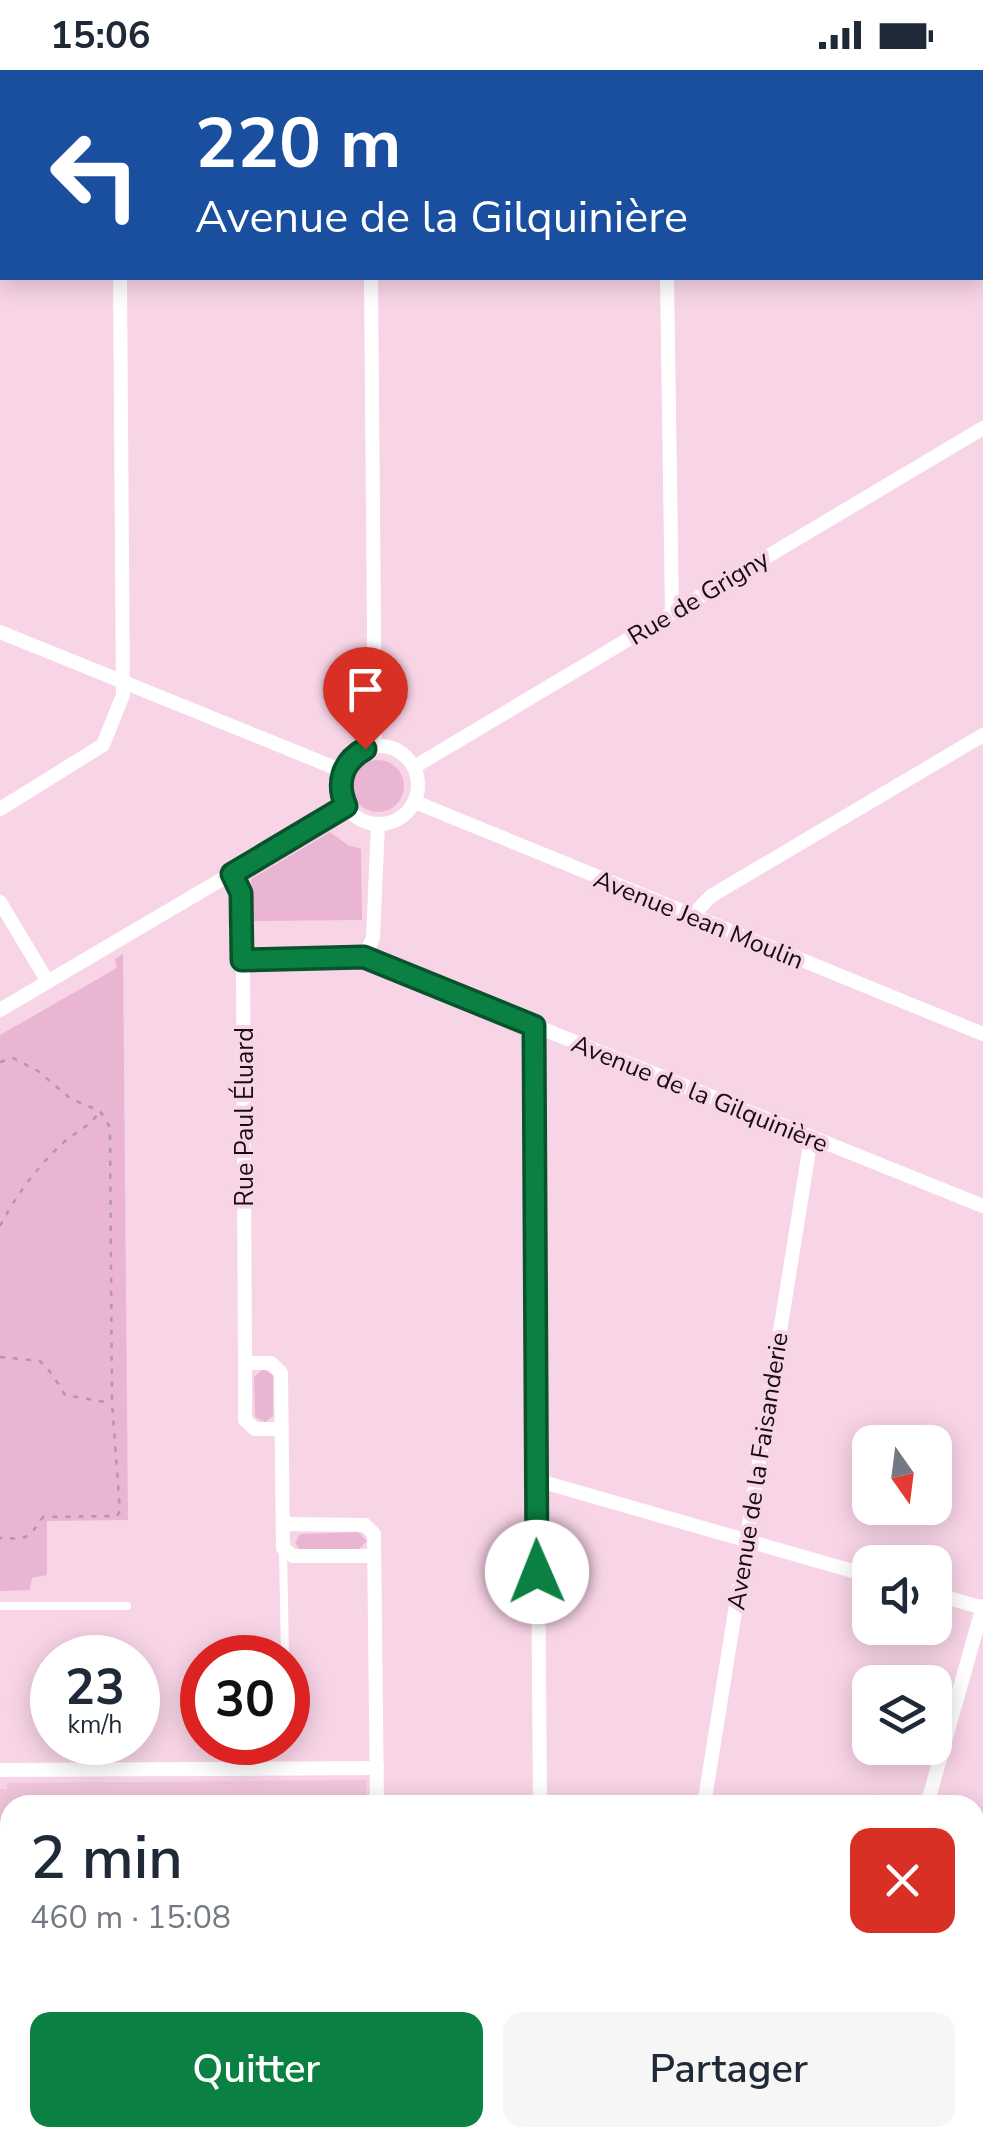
<!DOCTYPE html>
<html lang="fr">
<head>
<meta charset="utf-8">
<style>
	:root { --surface:#fff; --page:#f6f6f7; --text:#1f2937; --muted:#747a83; --accent:#0b8043 }
	body { margin:0; font-family:"Nunito Sans",sans-serif; background:var(--page); color:var(--text); height:100vh; display:flex; flex-direction:column; font-size:38px; white-space:nowrap }
	* { box-sizing:border-box; margin:0 }
	p { font-size:32px; color:var(--muted) }
	.icon { flex:none; width:55px; height:55px; fill:none; stroke:currentColor; stroke-width:2; stroke-linecap:round; stroke-linejoin:round }
	.map { position:relative; flex:1; overflow:hidden }
	.details { position:absolute; left:0px; top:1725px; width:985px; height:352px; display:flex; flex-direction:column; background:var(--surface); border-radius:30px 30px 0 0; box-shadow:0 5px 25px #0003 }
	.details>* { flex:none }
	.banner { position:absolute; left:0px; top:0px; width:985px; height:210px; box-shadow:0 5px 25px #0003; background:#1a4fa0; color:#fff; overflow:hidden }
	.needle { width:65px; rotate:166deg }
	.tools { position:absolute; left:852px; top:1355px; display:grid; gap:20px }
	.tools a { display:grid; place-items:center; width:100px; height:100px; border-radius:20px; background:var(--surface); box-shadow:0 5px 25px #0003; font-size:50px }
	.speed { position:absolute; left:30px; top:1565px; display:flex; gap:20px; font-size:50px; font-weight:700; text-align:center }
	.speed>* { display:grid; place-content:center; width:130px; height:130px; border-radius:50%; background:var(--surface); box-shadow:0 5px 25px #0003; line-height:1 }
	.speed small { font-size:25px; font-weight:400 }
	.speed .limit { border:15px solid #d22; background:#fff; color:#111 }
	.pin { position:absolute; display:grid; place-items:center; width:85px; height:85px; color:#fff; margin:-102px -42px; border-radius:50% 50% 50% 0; rotate:-45deg; box-shadow:0 0 10px #0007 }
	.pin .icon { rotate:45deg }
	.me { position:absolute; width:110px; margin:-55px; rotate:359deg; stroke-linejoin:round; filter:drop-shadow(0 0 8px #0008) }
	.turn { display:flex; align-items:center; gap:35px; height:210px; padding:0 30px; font-size:45px }
	.turn .icon { width:130px; height:130px; stroke-width:2.5 }
	.turn b { display:block; font-size:70px; line-height:85px }
	.round { display:grid; place-items:center; flex:none; width:105px; height:105px; border-radius:20px; background:var(--page) }
	.summary { display:flex; align-items:center; justify-content:space-between; height:170px; padding:0 30px }
	h1 { font-size:60px; font-weight:600; line-height:75px }
	.cta { display:flex; gap:20px; margin-top:auto; padding:20px 30px }
	.cta a { flex:1; height:115px; border-radius:20px; background:var(--accent); color:#fff; font-size:40px; font-weight:600; line-height:115px; text-align:center }
	.cta a+a { background:var(--page); color:var(--text) }
	.status { display:flex; justify-content:space-between; align-items:center; height:70px; padding:0 50px; background:var(--surface); direction:ltr }
	.status svg { height:28px; fill:currentColor }
	.map>svg:first-child { display:block }
	.built { fill:#f1c6dc }
	.green { fill:#eab5d2 }
	.lines { fill:none; stroke-linecap:round; stroke-linejoin:round }
	.path { stroke:#b397a6; stroke-width:2.5; stroke-dasharray:5 8; stroke-linecap:butt }
	.service { stroke:#fff; stroke-width:8 }
	.minor { stroke:#fff; stroke-width:14 }
	.secondary { stroke:#fff; stroke-width:20 }
	.route-casing { stroke:#07532c; stroke-width:25 }
	.route { stroke:#0b8043; stroke-width:18 }
	.labels { text-anchor:middle; stroke-width:8; stroke-linejoin:round; paint-order:stroke }
	.street-label { font-size:25px; fill:#170c12; stroke:#f8d4e7 }
</style>
</head>
<body>
<div class="status"><b>15:06</b><svg viewBox="0 0 49 12"><path d="M0 12V9h3v3zM5 12V6h3v6zM10 12V3h3v9zM15 12V0h3v12zM26 1h20v11H26zM47 4h2v5h-2z"/></svg></div>
<div class="map">
<svg width="983" height="2077" viewBox="0 0 983 2077">
	<rect width="100%" height="100%" fill="#f8d4e7"/>
	<g class="built">
		<path d="M366,1710L367,1735H10V1872H0V1719H7V1713Z"/>
		<rect x="248" y="2068" width="122" height="9"/>
	</g>
	<g class="green">
		<circle cx="378" cy="716" r="26"/>
		<path d="M330,762L348,775L361,779L362,850L251,851V809Z"/>
		<path d="M123,884L128,1450L47,1451V1505L32,1508L30,1520L0,1521V965L117,898L115,889Z"/>
		<path d="M263,1299L273,1305V1346L265,1352L255,1347L254,1307Z"/>
		<path d="M358,1462L367,1471L359,1479L301,1481L295,1473L300,1464Z"/>
	</g>
	<g class="lines">
		<g class="path">
			<path d="M117,2V0"/>
			<path d="M0,992L13,988L38,1001L71,1029L100,1041L110,1057L112,1333L120,1441L117,1446L43,1447C27,1470 29,1469 0,1468"/>
			<path d="M0,1156C16,1125 38,1096 63,1073C76,1061 90,1057 99,1042"/>
			<path d="M0,1287L40,1291L52,1304L65,1325L111,1333"/>
		</g>
		<g class="service">
			<path d="M283,1478L285,1588"/>
			<path d="M0,1536H127"/>
			<path d="M286,1672V1673"/>
			<path d="M0,1981H10"/>
			<path d="M258,2068V2074"/>
		</g>
		<g class="minor">
			<path d="M369,0V2"/>
			<path d="M453,0L468,2"/>
			<path d="M982,89L983,90"/>
			<path d="M371,208L375,676"/>
			<path d="M667,208L672,542"/>
			<path d="M0,562L343,701"/>
			<circle cx="379" cy="715" r="39"/>
			<path d="M414,697L983,358"/>
			<path d="M415,732L983,964"/>
			<path d="M0,739L103,675L123,625L120,208"/>
			<path d="M232,804L241,823L243,890L245,1293H271L281,1303L283,1478L293,1486H374"/>
			<path d="M0,832L48,912"/>
			<path d="M692,846L711,826L983,665"/>
			<path d="M364,887L373,868L378,754"/>
			<path d="M243,890L364,887L983,1136"/>
			<path d="M0,940L346,736"/>
			<path d="M534,956L540,1735"/>
			<path d="M245,1293V1350L255,1359H282"/>
			<path d="M536,1410L870,1506"/>
			<path d="M283,1454L365,1455L374,1464L377,1735"/>
			<path d="M935,1524L983,1538"/>
			<path d="M0,1700L377,1698"/>
			<path d="M704,1735L811,1068"/>
			<path d="M927,1735L983,1536"/>
			<path d="M975,1877H983"/>
			<path d="M381,2068V2077"/>
			<path d="M544,2068V2077"/>
			<path d="M765,2068L772,2077"/>
		</g>
		<g class="secondary">
			<path d="M172,2L174,0"/>
			<path d="M0,199L2,196"/>
		</g>
	</g>
	<g class="lines">
		<defs>
			<path id="route" d="M365,679C342,692 336,713 346,736L232,804L241,823L242,890L364,887L534,956L537,1502"/>
		</defs>
		<use href="#route" class="route-casing"/>
		<use href="#route" class="route"/>
	</g>
	<g class="labels">
		<g class="street-label">
			<text transform="translate(698 527) rotate(-31)" y="9">Rue de Grigny</text>
			<text transform="translate(699 849) rotate(22)" y="9">Avenue Jean Moulin</text>
			<text transform="translate(700 1023) rotate(22)" y="9">Avenue de la Gilquinière</text>
			<text transform="translate(244 1047) rotate(-90)" y="9">Rue Paul Éluard</text>
			<text transform="translate(757 1401) rotate(-81)" y="9">Avenue de la Faisanderie</text>
		</g>
	</g>
</svg>
<div class="tools">
<a><svg class="needle" viewBox="-14 -14 28 28"><path d="M0-13l5 13h-10z" fill="#e53935"/><path d="M0 13l5-13h-10z" fill="#747a83"/></svg></a>
<a><svg class="icon" aria-label="sound" viewBox="0 0 24 24"><path d="M4 9h4l5-4v14l-5-4H4zM17 9q2 3 0 6"/></svg></a>
<a><svg class="icon" aria-label="layers" viewBox="0 0 24 24"><path d="M12 4l9 5-9 5-9-5zM3 14l9 5 9-5"/></svg></a>
</div>
<div class="speed"><div>23<small>km/h</small></div><div class="limit">30</div></div>
<div class="pin" style="left:365px;top:679px;background:#d93025"><svg class="icon" aria-label="arrive" viewBox="0 0 24 24"><path d="M6 21V4h12l-3 4 3 4H6"/></svg></div>
<svg class="me" style="left:537px;top:1502px" viewBox="-20 -20 40 40"><circle r="19" fill="#fff"/><path d="M0-13L10 11 0 6-10 11z" fill="#0b8043"/></svg>
<div class="banner">
<div class="turn"><svg class="icon" aria-label="left" viewBox="0 0 24 24"><path d="M17 20v-9H6M10 6l-5 5 5 5"/></svg><div><b>220 m</b>Avenue de la Gilquinière</div></div>
</div>
<section class="details">
<div class="summary"><div><h1>2 min</h1><p>460 m · 15:08</p></div><a class="round" style="background:#d93025;color:#fff"><svg class="icon" aria-label="close" viewBox="0 0 24 24"><path d="M6 6l12 12M18 6L6 18"/></svg></a></div>
<div class="cta"><a>Quitter</a><a>Partager</a></div>
</section>
</div>
</body>
</html>
